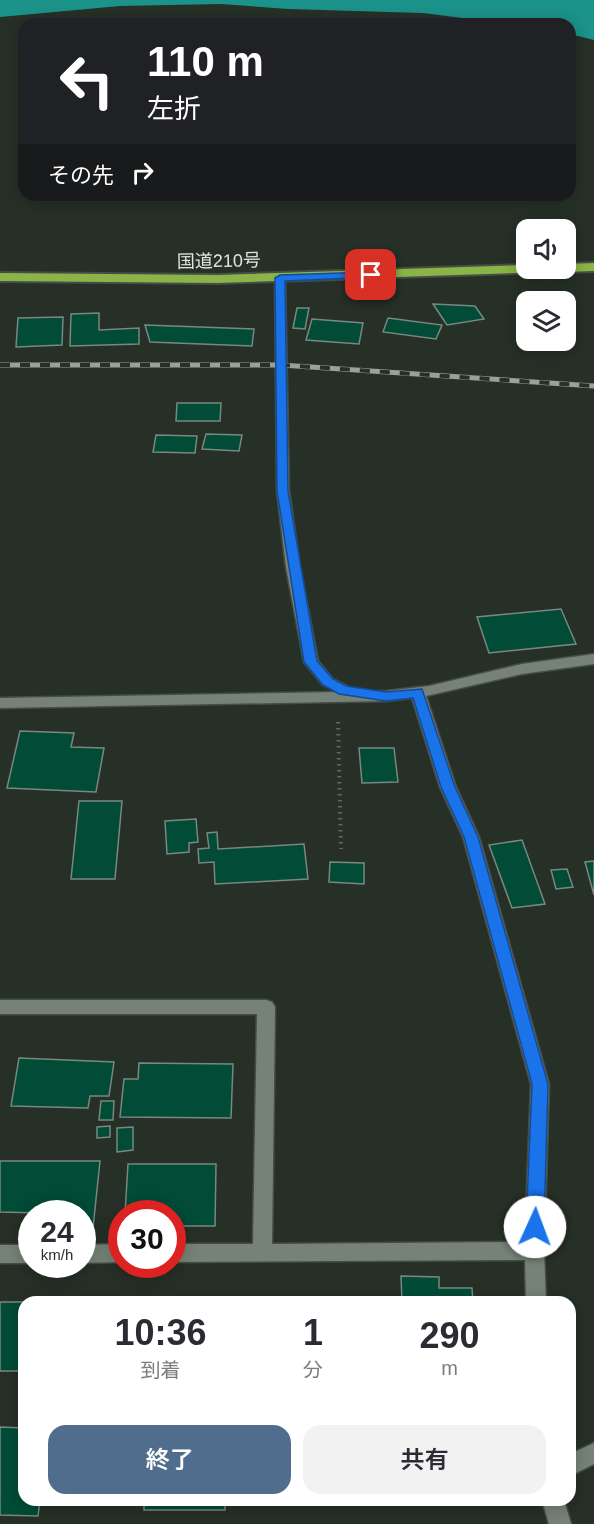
<!DOCTYPE html>
<html lang="ja">
<head>
<meta charset="utf-8">
<style>
	:root { --surface:#fff; --page:#f2f2f3; --text:#2b2b33; --muted:#7c7c81; --accent:#516d8d }
	body { margin:0; font-family:Arial,"Noto Sans JP",sans-serif; background:var(--page); color:var(--text); height:100vh; display:flex; flex-direction:column; font-size:22px; white-space:nowrap }
	* { box-sizing:border-box; margin:0 }
	p { font-size:20px; color:var(--muted) }
	.icon { flex:none; width:33px; height:33px; fill:none; stroke:currentColor; stroke-width:2; stroke-linecap:round; stroke-linejoin:round }
	.map { position:relative; flex:1; overflow:hidden }
	.drawer { position:absolute; left:18px; top:1296px; width:558px; height:210px; display:flex; flex-direction:column; background:var(--surface); border-radius:18px; box-shadow:0 3px 15px #0003 }
	.drawer>* { flex:none }
	.guide { position:absolute; left:18px; top:18px; width:558px; height:183px; border-radius:18px; box-shadow:0 3px 15px #0003; background:#202124; color:#fff; overflow:hidden }
	.fabs { position:absolute; left:516px; top:219px; display:grid; gap:12px }
	.fabs a { display:grid; place-items:center; width:60px; height:60px; border-radius:12px; background:var(--surface); box-shadow:0 3px 15px #0003; font-size:30px }
	.speed { position:absolute; left:18px; top:1200px; display:flex; gap:12px; font-size:30px; font-weight:700; text-align:center }
	.speed>* { display:grid; place-content:center; width:78px; height:78px; border-radius:50%; background:var(--surface); box-shadow:0 3px 15px #0003; line-height:1 }
	.speed small { font-size:15px; font-weight:400 }
	.speed .limit { border:9px solid #d22; background:#fff; color:#111 }
	.pin { position:absolute; display:grid; place-items:center; width:51px; height:51px; color:#fff; margin:-26px; border-radius:12px; box-shadow:0 3px 9px #0006 }
	.me { position:absolute; width:66px; margin:-33px; rotate:2deg; stroke-linejoin:round; filter:drop-shadow(0 0 4px #0008) }
	.turn { display:flex; align-items:center; gap:21px; height:126px; padding:0 30px; font-size:27px }
	.turn .icon { width:78px; height:78px; stroke-width:2.5 }
	.turn b { display:block; font-size:42px; line-height:51px }
	.then { display:flex; align-items:center; height:57px; padding:0 30px; background:#0003; gap:12px; font-size:22px }
	.eta { display:flex; justify-content:space-evenly; align-items:center; height:102px; text-align:center }
	.eta b { font-size:36px; font-weight:600; line-height:42px }
	.primary-button { display:flex; gap:12px; margin-top:auto; padding:12px 30px }
	.primary-button a { flex:1; height:69px; border-radius:18px; background:var(--accent); color:#fff; font-size:24px; font-weight:600; line-height:69px; text-align:center }
	.primary-button a+a { background:var(--page); color:var(--text) }
	.map>svg:first-child { display:block }
	.water { fill:#1b928a }
	.building { fill:#014b37; stroke:#788881; stroke-width:1.5 }
	.lines { fill:none; stroke-linecap:round; stroke-linejoin:round }
	.minor-casing { stroke:#454d46; stroke-width:3 }
	.trunk-casing { stroke:#454d46; stroke-width:4 }
	.path { stroke:#606961; stroke-width:4; stroke-dasharray:1.5 4.5; stroke-linecap:butt }
	.minor { fill:#768277; fill-rule:evenodd }
	.trunk { fill:#8ab446; fill-rule:evenodd }
	.rail-casing { stroke:#9aa19a; stroke-width:5 }
	.rail { stroke:#263027; stroke-width:4; stroke-dasharray:10; stroke-linecap:butt }
	.route { fill:#1a73e8; stroke:#114b97; stroke-width:1.5 }
	.labels { text-anchor:middle; stroke-width:6; stroke-linejoin:round; paint-order:stroke }
	.far-street-label { font-size:18px; fill:#dee4de; stroke:#263027 }
</style>
</head>
<body>
<div class="map">
<svg width="594" height="1524" viewBox="0 0 594 1524">
	<rect width="100%" height="100%" fill="#263027"/>
	<path class="water" d="M0,0H594V40L570,34V24H511L423,13L288,9L221,4L120,6L0,17Z"/>
	<g class="building">
		<path d="M433,304L475,306L484,319L447,325Z"/>
		<path d="M297,308H309L305,329L293,328Z"/>
		<path d="M99,313V330L139,328V344L70,346L71,314Z"/>
		<path d="M63,317L62,345L16,347L18,318Z"/>
		<path d="M388,318L442,325L436,339L383,332Z"/>
		<path d="M312,319L363,323L359,344L306,340Z"/>
		<path d="M145,325L254,329L252,346L150,342Z"/>
		<path d="M177,403H221L220,421H176Z"/>
		<path d="M206,434L242,435L239,451L202,449Z"/>
		<path d="M156,435L197,436L195,453L153,452Z"/>
		<path d="M561,609L576,644L489,653L477,617Z"/>
		<path d="M20,731L74,733L71,747L104,748L96,792L7,788Z"/>
		<path d="M359,748H394L398,782L362,783Z"/>
		<path d="M79,801H122L115,879H71Z"/>
		<path d="M196,819L198,842L189,843V852L167,854L165,821Z"/>
		<path d="M217,832L218,849L304,844L308,879L215,884L214,862L199,863L198,849L209,848L207,833Z"/>
		<path d="M522,840L545,904L512,908L489,845Z"/>
		<path d="M594,861V895L585,862Z"/>
		<path d="M330,862L364,863V884L329,882Z"/>
		<path d="M567,869L573,887L556,889L551,870Z"/>
		<path d="M19,1058L114,1062L109,1096H90L88,1108L11,1106Z"/>
		<path d="M139,1063L233,1064L231,1118L120,1117L124,1079H138Z"/>
		<path d="M101,1101H114L113,1120H99Z"/>
		<path d="M110,1126V1137L97,1138V1127Z"/>
		<path d="M133,1127V1150L117,1152V1128Z"/>
		<path d="M0,1161H100L93,1228H82V1214L0,1212Z"/>
		<path d="M128,1164H216L215,1226H172V1214H125Z"/>
		<path d="M401,1276L439,1277V1288H472L473,1302H402Z"/>
		<path d="M0,1302H45H24V1371H0Z"/>
		<path d="M0,1427L24,1428V1500H40L38,1516L0,1515Z"/>
		<rect x="144" y="1500" width="81" height="10"/>
		<path d="M422,1500H505V1502Z"/>
	</g>
	<g class="lines">
		<defs>
			<g id="minor">
				<path d="M280,275L285,278L289,491L300,567L318,661L333,679L359,692L386,691L429,686L522,664L594,654V664L522,674L426,696L456,787L479,837L549,1084L544,1251L546,1302H526L525,1260L172,1262V1244H253L257,1014H0V1000H266L272,1002L275,1007L272,1244L525,1242L531,1084L463,837L440,787L412,698L386,701L0,708V698L338,692L323,685L304,662L286,567L277,491L275,278Z"/>
				<path d="M122,1244V1262L82,1263V1245Z"/>
				<rect x="0" y="1245" width="32" height="18"/>
				<path d="M594,1443V1464L570,1476V1454Z"/>
				<path d="M542,1500H564L571,1524H549Z"/>
			</g>
			<g id="trunk">
				<path d="M594,263V271L566,272L560,268H566V264Z"/>
				<path d="M526,265V268H552L546,272L218,283L0,281V273L218,275Z"/>
			</g>
		</defs>
		<use href="#minor" class="minor-casing"/>
		<use href="#trunk" class="trunk-casing"/>
		<path class="path" d="M338,722L341,849"/>
		<use href="#minor" class="minor"/>
		<use href="#trunk" class="trunk"/>
		<defs>
			<path id="rail" d="M0,365H281L594,386"/>
		</defs>
		<use href="#rail" class="rail-casing"/>
		<use href="#rail" class="rail"/>
	</g>
	<path class="route" d="M371,272L375,273V277L285,281L288,491L317,661L333,679L346,686L386,692L422,689L455,787L478,837L548,1084L544,1227L541,1232L535,1235L529,1232L526,1227L532,1084L464,837L441,787L413,698L386,701L339,694L323,685L304,662L277,491L275,278L280,275Z"/>
	<g class="labels">
		<g class="far-street-label">
			<text transform="translate(219 261) rotate(-1)" y="6">国道210号</text>
		</g>
	</g>
</svg>
<div class="fabs">
<a><svg class="icon" aria-label="sound" viewBox="0 0 24 24"><path d="M4 9h4l5-4v14l-5-4H4zM17 9q2 3 0 6"/></svg></a>
<a><svg class="icon" aria-label="layers" viewBox="0 0 24 24"><path d="M12 4l9 5-9 5-9-5zM3 14l9 5 9-5"/></svg></a>
</div>
<div class="speed"><div>24<small>km/h</small></div><div class="limit">30</div></div>
<div class="pin" style="left:371px;top:275px;background:#d93025"><svg class="icon" aria-label="arrive" viewBox="0 0 24 24"><path d="M6 21V4h12l-3 4 3 4H6"/></svg></div>
<svg class="me" style="left:535px;top:1227px" viewBox="-20 -20 40 40"><circle r="19" fill="#fff"/><path d="M0-13L10 11 0 6-10 11z" fill="#1a73e8"/></svg>
<div class="guide">
<div class="turn"><svg class="icon" aria-label="left" viewBox="0 0 24 24"><path d="M17 20v-9H6M10 6l-5 5 5 5"/></svg><div><b>110 m</b>左折</div></div>
<div class="then">その先<svg class="icon" aria-label="right" viewBox="0 0 24 24"><path d="M7 20v-9h11M14 6l5 5-5 5"/></svg></div>
</div>
<section class="drawer">
<div class="eta">
<div><b>10:36</b><p>到着</p></div>
<div><b>1</b><p>分</p></div>
<div><b>290</b><p>m</p></div>
</div>
<div class="primary-button"><a>終了</a><a>共有</a></div>
</section>
</div>
</body>
</html>
